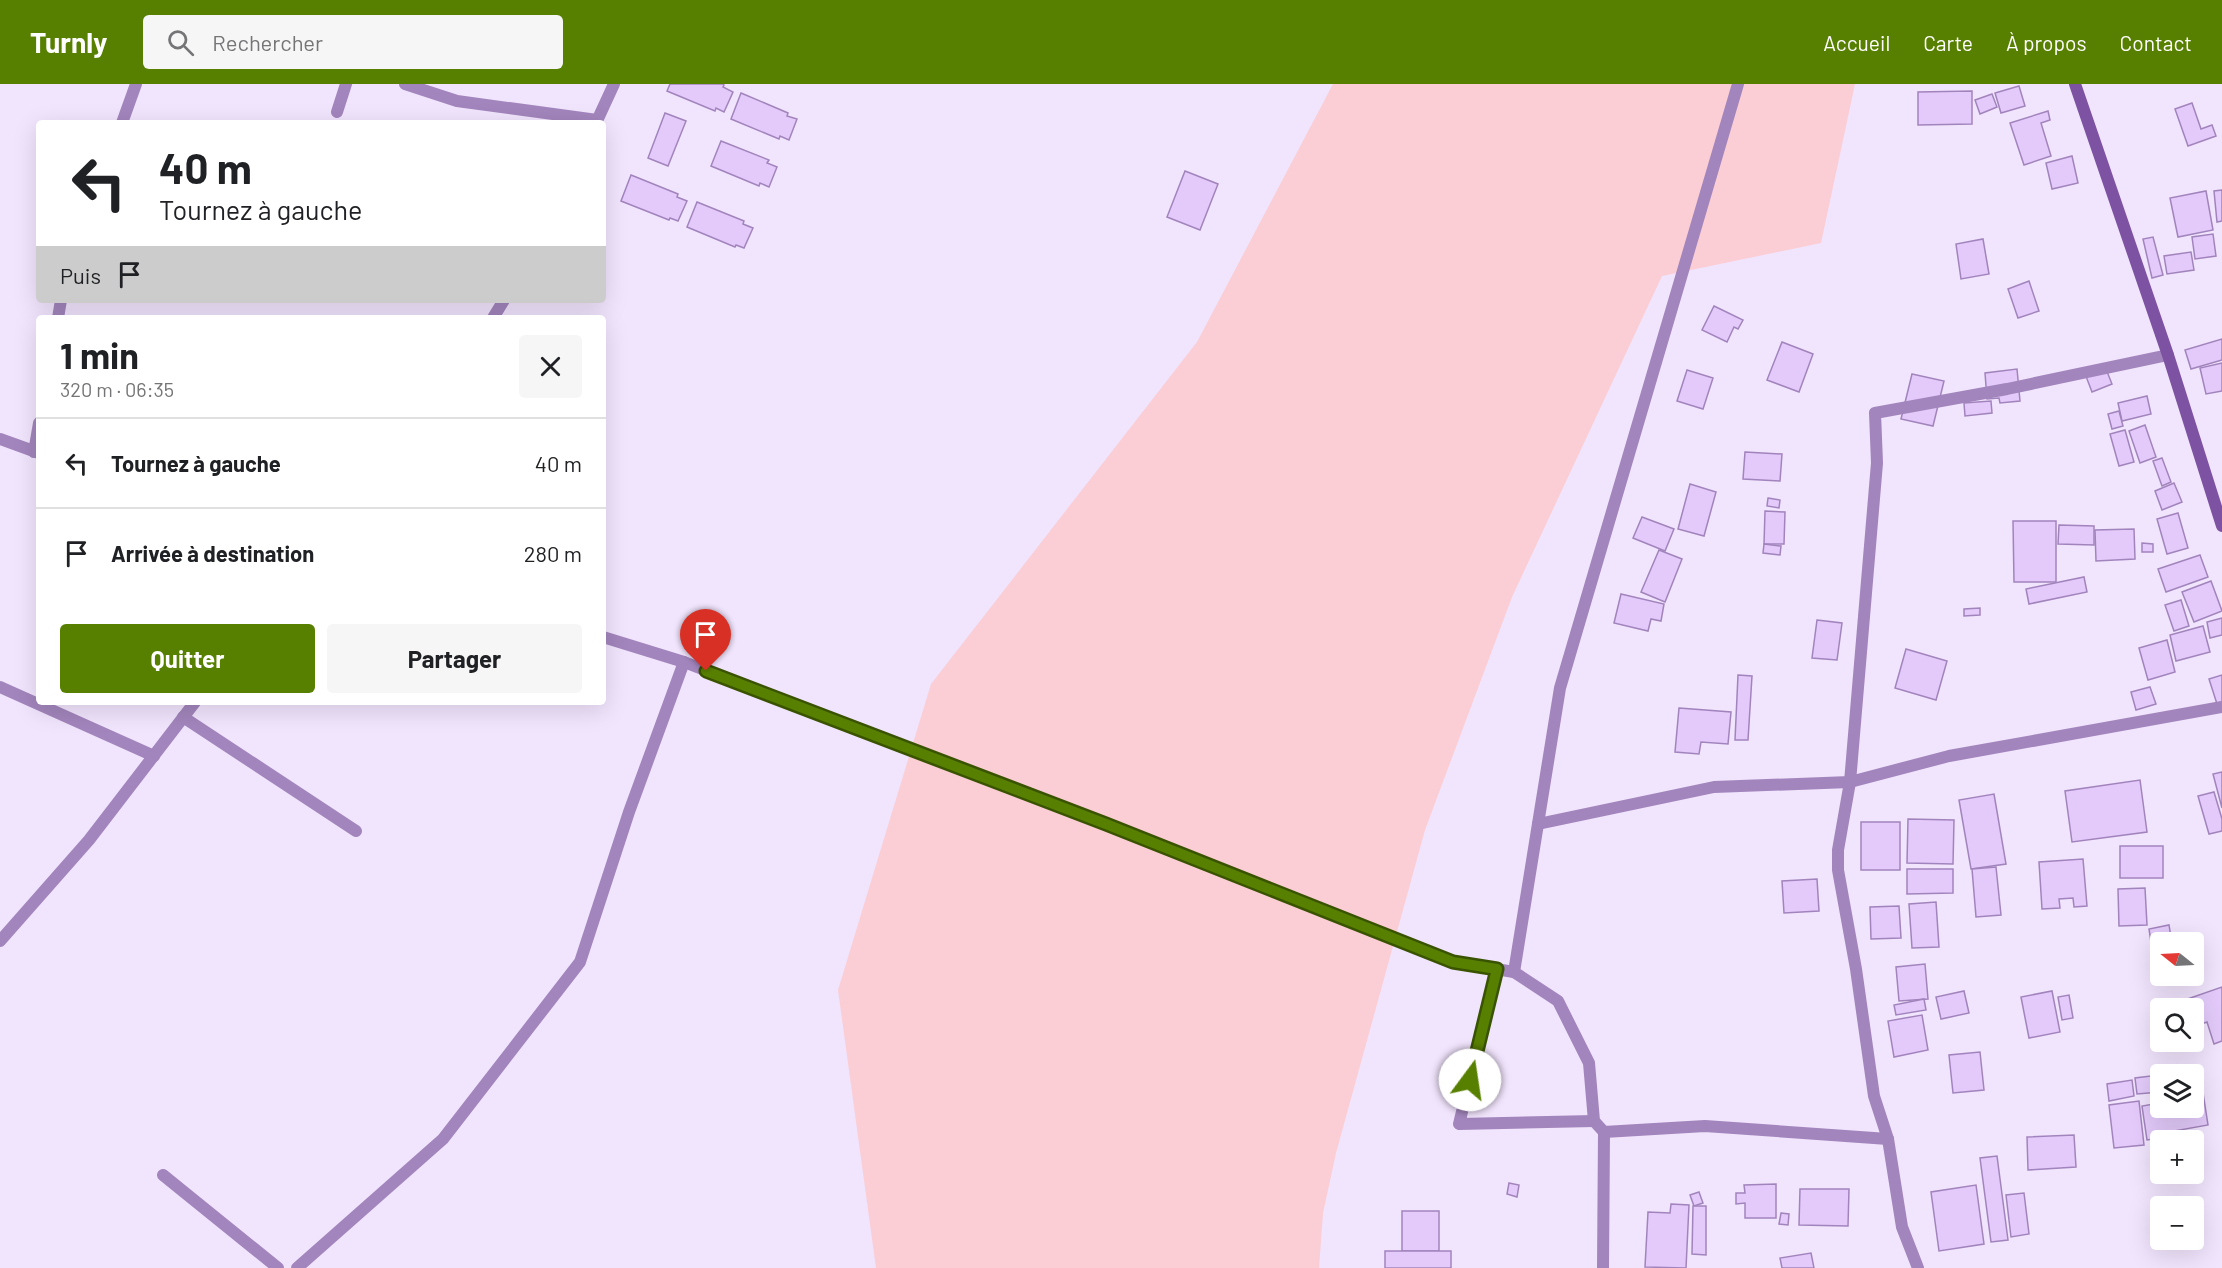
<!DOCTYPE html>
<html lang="fr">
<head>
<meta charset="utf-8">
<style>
	:root { --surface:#fff; --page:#f6f6f6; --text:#202124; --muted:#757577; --line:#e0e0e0; --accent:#588000 }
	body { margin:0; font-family:Barlow,sans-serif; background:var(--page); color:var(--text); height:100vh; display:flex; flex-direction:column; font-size:22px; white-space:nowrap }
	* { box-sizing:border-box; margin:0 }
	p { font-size:20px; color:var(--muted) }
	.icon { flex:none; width:33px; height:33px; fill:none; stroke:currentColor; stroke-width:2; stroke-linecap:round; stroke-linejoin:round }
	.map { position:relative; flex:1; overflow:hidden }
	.details { position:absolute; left:36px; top:231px; width:570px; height:390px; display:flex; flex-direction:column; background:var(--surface); border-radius:6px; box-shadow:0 6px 24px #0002 }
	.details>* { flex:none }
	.banner { position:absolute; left:36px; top:36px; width:570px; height:183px; border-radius:6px; box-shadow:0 6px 24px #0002; background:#fff; color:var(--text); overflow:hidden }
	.needle { width:39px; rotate:288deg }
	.tools { position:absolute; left:2150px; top:848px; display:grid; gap:12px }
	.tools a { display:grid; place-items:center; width:54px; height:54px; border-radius:6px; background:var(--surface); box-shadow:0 6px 24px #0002; font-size:30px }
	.pin { position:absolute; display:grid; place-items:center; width:51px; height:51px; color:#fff; margin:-62px -26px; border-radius:50% 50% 50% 0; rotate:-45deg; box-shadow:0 0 6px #0007 }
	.pin .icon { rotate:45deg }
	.me { position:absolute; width:66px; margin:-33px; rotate:14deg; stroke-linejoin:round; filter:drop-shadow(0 0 4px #0008) }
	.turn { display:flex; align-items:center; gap:21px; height:126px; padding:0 24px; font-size:27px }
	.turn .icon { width:78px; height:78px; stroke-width:2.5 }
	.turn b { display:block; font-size:42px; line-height:51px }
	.then { display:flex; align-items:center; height:57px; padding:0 24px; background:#0003; gap:12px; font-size:22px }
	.round { display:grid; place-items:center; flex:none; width:63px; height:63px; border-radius:6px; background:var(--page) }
	.overview { display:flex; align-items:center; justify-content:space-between; height:102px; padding:0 24px }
	h1 { font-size:36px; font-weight:700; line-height:45px }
	.primary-button { display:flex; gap:12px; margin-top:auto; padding:12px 24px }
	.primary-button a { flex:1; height:69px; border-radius:6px; background:var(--accent); color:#fff; font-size:24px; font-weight:700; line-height:69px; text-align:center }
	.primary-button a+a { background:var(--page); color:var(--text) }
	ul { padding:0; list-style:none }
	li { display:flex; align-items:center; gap:18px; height:90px; padding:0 24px; border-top:2px solid var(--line) }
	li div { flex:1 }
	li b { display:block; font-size:22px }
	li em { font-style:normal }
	header { display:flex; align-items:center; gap:36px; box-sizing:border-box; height:84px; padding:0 30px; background:var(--accent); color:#fff }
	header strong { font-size:28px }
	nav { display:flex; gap:33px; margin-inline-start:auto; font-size:21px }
	.search { width:420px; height:54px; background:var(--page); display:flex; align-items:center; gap:15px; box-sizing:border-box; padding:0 21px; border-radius:6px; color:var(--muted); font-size:22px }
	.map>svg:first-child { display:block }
	.green { fill:#faced4 }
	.building { fill:#e3cafa; stroke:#a284bd; stroke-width:1.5 }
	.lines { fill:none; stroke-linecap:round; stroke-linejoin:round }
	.street { stroke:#a285bc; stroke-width:12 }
	.secondary { stroke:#7e52a2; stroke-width:12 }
	.route-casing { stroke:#395300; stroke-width:15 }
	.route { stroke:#588000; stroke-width:10 }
</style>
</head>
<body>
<header>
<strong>Turnly</strong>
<div class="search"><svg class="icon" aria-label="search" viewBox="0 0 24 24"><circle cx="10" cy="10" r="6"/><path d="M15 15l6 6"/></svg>Rechercher</div>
<nav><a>Accueil</a><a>Carte</a><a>À propos</a><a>Contact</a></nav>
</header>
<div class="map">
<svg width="2222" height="1184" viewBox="0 0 2222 1184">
	<rect width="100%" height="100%" fill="#f1e4fd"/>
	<path class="green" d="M1333,0H1855L1821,159L1662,192L1512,513L1425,746L1336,1069L1323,1129L1319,1184H876L838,906L931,600L1197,258Z"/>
	<g class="building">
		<path d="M670,0H723L724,1L723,3L733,8L724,28L716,24L715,27L667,7Z"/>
		<path d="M2019,2L2025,22L2001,29L1995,9Z"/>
		<path d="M1972,7V40L1918,41V8Z"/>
		<path d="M741,9L788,29L787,32L797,35L789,56L780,52L779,55L731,35Z"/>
		<path d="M1992,10L1997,23L1980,30L1975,16Z"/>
		<path d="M2192,19L2201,45L2212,41L2216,52L2188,62L2175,25Z"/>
		<path d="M2048,27L2050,36L2041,39L2051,72L2024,81L2010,39Z"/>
		<path d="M665,29L686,37L668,82L648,74Z"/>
		<path d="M721,57L769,76L767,79L777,83L769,103L760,99L759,102L711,82Z"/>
		<path d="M2072,72L2078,99L2052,105L2046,79Z"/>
		<path d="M1185,87L1218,100L1200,146L1167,133Z"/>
		<path d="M631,91L678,110L677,113L687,117L678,137L670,134L669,136L621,117Z"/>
		<path d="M2222,106V137L2217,138L2214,107Z"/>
		<path d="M2206,107L2213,146L2178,153L2170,114Z"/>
		<path d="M697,118L744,137L743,140L753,144L744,164L736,161L735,163L687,143Z"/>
		<path d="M2213,150L2216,172L2195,175L2192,153Z"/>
		<path d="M2153,153L2163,191L2152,194L2143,155Z"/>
		<path d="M1983,155L1989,190L1961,195L1956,160Z"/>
		<path d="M2191,168L2194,186L2167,190L2164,172Z"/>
		<path d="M2029,197L2039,227L2018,234L2008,205Z"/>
		<path d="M1714,222L1743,236L1738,245L1734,243L1727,258L1702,246Z"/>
		<path d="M2222,255V276L2191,285L2185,266Z"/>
		<path d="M1782,258L1813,270L1799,308L1767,296Z"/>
		<path d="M2222,279V307L2206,310L2200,284Z"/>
		<path d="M2104,280L2112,300L2092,308L2084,287Z"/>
		<path d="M2017,285L2020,317L2000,319L1999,314L1987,315L1985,289Z"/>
		<path d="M1687,286L1713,294L1703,325L1677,317Z"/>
		<path d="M1912,290L1944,297L1933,342L1901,335Z"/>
		<path d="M2147,312L2151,330L2122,337L2118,319Z"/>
		<path d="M1991,317L1992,329L1965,332L1964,319Z"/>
		<path d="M2119,327L2123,342L2112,345L2108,330Z"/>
		<path d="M2145,341L2156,373L2140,379L2129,347Z"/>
		<path d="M2125,346L2134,378L2119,382L2110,350Z"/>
		<path d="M1745,368L1782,370L1780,397L1743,395Z"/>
		<path d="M2162,374L2171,398L2162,402L2153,377Z"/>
		<path d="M2174,399L2182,418L2162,426L2155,407Z"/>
		<path d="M1690,400L1716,408L1704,452L1678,445Z"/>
		<path d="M1768,414L1780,416L1779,424L1767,422Z"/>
		<path d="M1765,427L1785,428L1784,460H1764Z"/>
		<path d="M2178,429L2188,464L2167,470L2157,435Z"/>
		<path d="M1642,433L1674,445L1665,467L1633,454Z"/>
		<path d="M2013,437H2056V498H2014Z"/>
		<path d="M2059,441L2094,442V461L2058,460Z"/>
		<path d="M2134,445L2135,475L2096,477L2095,446Z"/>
		<path d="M2142,459L2153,460V468H2142Z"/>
		<path d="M1764,460L1781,462L1780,471L1763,469Z"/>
		<path d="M1659,466L1682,475L1665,518L1641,508Z"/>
		<path d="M2200,471L2208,493L2166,508L2158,485Z"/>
		<path d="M2084,493L2087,508L2029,520L2026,505Z"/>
		<path d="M2211,497L2222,527L2194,538L2182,508Z"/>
		<path d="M1621,510L1664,520L1661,537L1651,535L1648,547L1614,539Z"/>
		<path d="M2181,516L2189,542L2174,547L2165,521Z"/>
		<path d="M1980,524V531L1964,532V525Z"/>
		<path d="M2222,534V551L2210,554L2207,538Z"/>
		<path d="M1817,536L1842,539L1837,576L1812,574Z"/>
		<path d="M2203,542L2210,568L2176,577L2170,551Z"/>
		<path d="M2167,556L2175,588L2148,596L2139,564Z"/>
		<path d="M1906,565L1947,577L1936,616L1895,604Z"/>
		<path d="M1738,591L1752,592L1748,656H1735Z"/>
		<path d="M2222,591V622L2218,623L2209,595Z"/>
		<path d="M2150,603L2156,620L2136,626L2131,608Z"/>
		<path d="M1679,624L1731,628L1728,660L1701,658L1699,670L1675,668Z"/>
		<path d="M2222,688V724L2213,690Z"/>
		<path d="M2140,696L2147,748L2072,758L2065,707Z"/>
		<path d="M2214,708L2222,735V747L2209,750L2198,712Z"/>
		<path d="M1994,710L2006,780L1971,785L1959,716Z"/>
		<path d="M1908,735L1954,736L1953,780L1907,779Z"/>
		<rect x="1861" y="738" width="39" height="48"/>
		<rect x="2120" y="762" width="43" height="32"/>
		<path d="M2083,775L2087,822L2074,823L2073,814L2059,815L2060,824L2042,825L2039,778Z"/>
		<path d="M1996,783L2001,831L1976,833L1972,785Z"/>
		<path d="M1907,785H1953V809L1907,810Z"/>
		<path d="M1817,795L1819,827L1784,829L1782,797Z"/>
		<path d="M2145,804L2147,841L2119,842L2118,805Z"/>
		<path d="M1936,818L1939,863L1912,864L1909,820Z"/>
		<path d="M1899,822L1901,854L1871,855L1870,823Z"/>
		<path d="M2169,841L2171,853L2151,858L2149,845Z"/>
		<path d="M1925,880L1928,915L1899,917L1896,883Z"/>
		<path d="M2222,903V957L2214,960L2207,938L2193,943V924H2174L2173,920Z"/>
		<path d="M1964,907L1969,929L1941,935L1936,913Z"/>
		<path d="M2052,907L2060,948L2029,954L2021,913Z"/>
		<path d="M2069,911L2073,934L2062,936L2058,913Z"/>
		<path d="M1924,915L1926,926L1896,931L1894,921Z"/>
		<path d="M1922,931L1928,966L1894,973L1888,937Z"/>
		<path d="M1980,968L1984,1006L1953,1009L1949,971Z"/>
		<path d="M2199,983L2208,1041L2174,1047L2175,1052L2147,1056L2142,1022L2160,1019V1023H2193V990L2164,989Z"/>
		<path d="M2159,991L2160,1008L2137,1010L2135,994Z"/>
		<path d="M2132,996L2134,1012L2109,1017L2107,1000Z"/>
		<path d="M2139,1017L2144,1061L2114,1064L2109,1021Z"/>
		<path d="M2074,1051L2076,1083L2028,1086L2027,1053Z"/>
		<path d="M1997,1072L2008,1156L1991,1158L1980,1074Z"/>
		<path d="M1509,1099L1519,1101L1517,1113L1507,1110Z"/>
		<path d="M1776,1100V1134H1745V1119L1736,1120V1109H1745L1744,1101Z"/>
		<path d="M1976,1101L1984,1160L1939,1167L1931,1108Z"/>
		<path d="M1800,1105H1849L1848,1142L1799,1141Z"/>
		<path d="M1699,1108L1703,1119L1694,1122L1690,1111Z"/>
		<path d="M2024,1109L2029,1150L2011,1153L2006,1111Z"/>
		<path d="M1671,1120L1689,1121L1686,1184L1645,1183L1648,1128L1670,1129Z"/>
		<path d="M1693,1122H1706V1171L1692,1170Z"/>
		<rect x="1402" y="1127" width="37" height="40"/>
		<path d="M1781,1129L1789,1130L1788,1141L1779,1140Z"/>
		<rect x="1385" y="1167" width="66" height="17"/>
		<path d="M1811,1169L1814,1184H1782L1780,1174Z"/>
	</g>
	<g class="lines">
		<g class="street">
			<path d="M405,0L457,17L597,36"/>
			<path d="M337,28L346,0"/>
			<path d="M122,39L136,0"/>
			<path d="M596,39L614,0"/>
			<path d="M58,234L61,216"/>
			<path d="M493,234L504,216"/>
			<path d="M0,355L39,369"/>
			<path d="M34,368L39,339"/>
			<path d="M603,553L684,578L1106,740L1453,878L1514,888"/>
			<path d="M0,603L154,672"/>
			<path d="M183,633L356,747"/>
			<path d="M1538,740L1714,703L1850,698L1949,672L2222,623"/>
			<path d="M0,857L89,756L195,618"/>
			<path d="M1497,885L1459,1040L1594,1037"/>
			<path d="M1604,1048L1705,1042L1888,1055"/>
			<path d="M163,1091L278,1184"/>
			<path d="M297,1184L443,1055L580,878L629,728L684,578"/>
			<path d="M1603,1184L1604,1048L1594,1037L1589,979L1558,917L1514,888L1560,604L1738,0"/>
			<path d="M1918,1184L1902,1143L1888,1055L1874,1012L1856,885L1838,786V766L1850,698L1877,379L1875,329L2007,305L2168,271"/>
		</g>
		<path class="secondary" d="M2075,0L2168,271L2222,442"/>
	</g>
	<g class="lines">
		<defs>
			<path id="route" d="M706,587L1106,740L1453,878L1497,885L1470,996"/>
		</defs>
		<use href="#route" class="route-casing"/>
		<use href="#route" class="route"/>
	</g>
</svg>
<div class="tools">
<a><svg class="needle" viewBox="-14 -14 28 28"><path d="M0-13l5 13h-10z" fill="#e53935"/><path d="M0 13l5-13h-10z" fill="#757577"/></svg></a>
<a><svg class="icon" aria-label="search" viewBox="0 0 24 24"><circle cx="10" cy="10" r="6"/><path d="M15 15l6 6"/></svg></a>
<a><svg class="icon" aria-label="layers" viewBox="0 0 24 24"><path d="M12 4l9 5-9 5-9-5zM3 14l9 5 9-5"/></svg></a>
<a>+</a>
<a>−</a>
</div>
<div class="pin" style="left:706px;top:587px;background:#d93025"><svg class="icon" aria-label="arrive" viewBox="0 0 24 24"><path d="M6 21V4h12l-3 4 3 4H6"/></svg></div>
<svg class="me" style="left:1470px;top:996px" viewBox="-20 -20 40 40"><circle r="19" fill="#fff"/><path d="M0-13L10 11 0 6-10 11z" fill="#588000"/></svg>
<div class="banner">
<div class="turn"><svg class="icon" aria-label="left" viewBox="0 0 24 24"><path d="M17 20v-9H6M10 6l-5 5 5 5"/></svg><div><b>40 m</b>Tournez à gauche</div></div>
<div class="then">Puis<svg class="icon" aria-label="arrive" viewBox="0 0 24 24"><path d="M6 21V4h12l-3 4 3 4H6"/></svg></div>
</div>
<section class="details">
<div class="overview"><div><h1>1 min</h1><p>320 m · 06:35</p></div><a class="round"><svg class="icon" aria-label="close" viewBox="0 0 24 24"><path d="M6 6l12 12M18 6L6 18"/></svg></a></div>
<ul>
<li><svg class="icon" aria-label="left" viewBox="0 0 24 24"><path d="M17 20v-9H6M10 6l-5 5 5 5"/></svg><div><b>Tournez à gauche</b></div><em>40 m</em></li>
<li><svg class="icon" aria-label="arrive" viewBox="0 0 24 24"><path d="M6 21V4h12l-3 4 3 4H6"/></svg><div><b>Arrivée à destination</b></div><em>280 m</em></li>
</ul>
<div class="primary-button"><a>Quitter</a><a>Partager</a></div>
</section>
</div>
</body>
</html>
